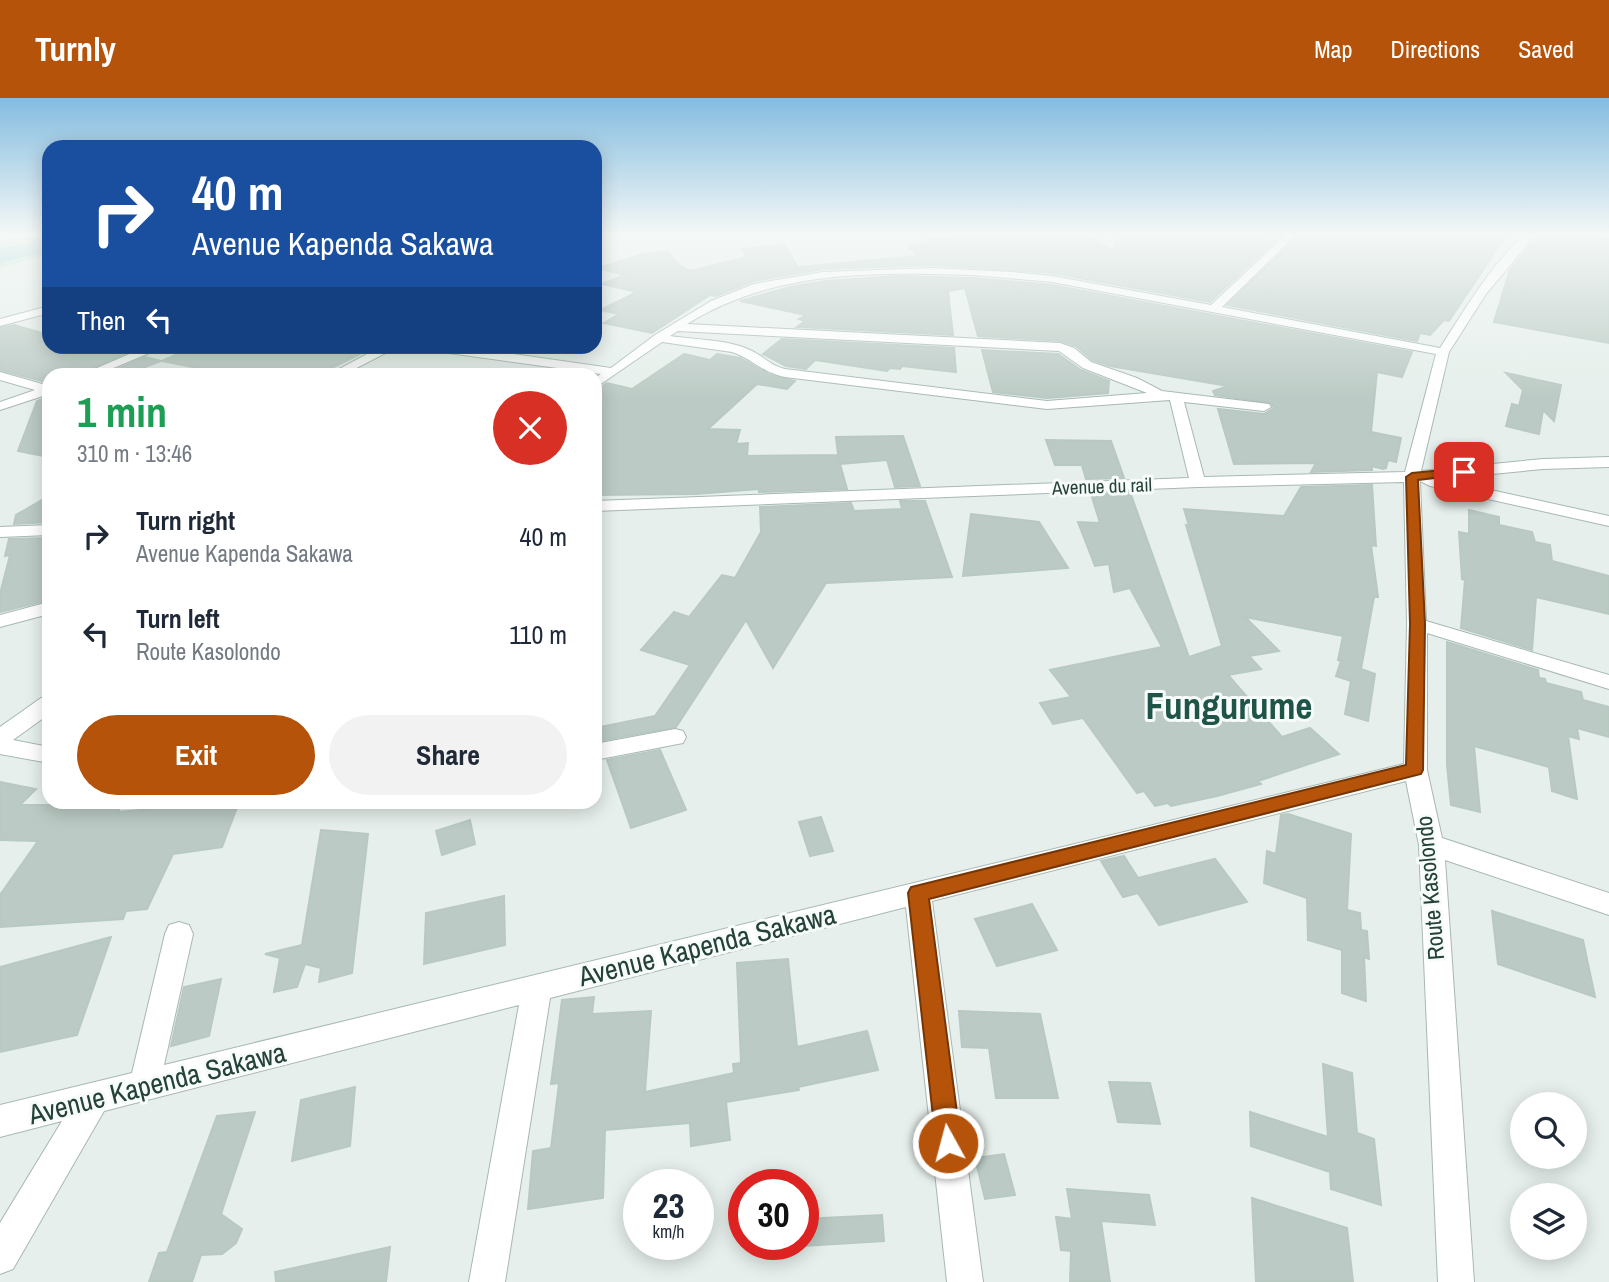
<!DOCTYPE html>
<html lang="en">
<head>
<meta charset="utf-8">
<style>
	:root { --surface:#fff; --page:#f2f2f3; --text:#1f2937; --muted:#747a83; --accent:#b45309 }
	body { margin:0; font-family:"Archivo Narrow",sans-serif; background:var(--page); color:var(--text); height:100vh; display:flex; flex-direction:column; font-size:26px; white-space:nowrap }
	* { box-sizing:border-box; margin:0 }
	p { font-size:23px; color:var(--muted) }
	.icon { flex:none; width:38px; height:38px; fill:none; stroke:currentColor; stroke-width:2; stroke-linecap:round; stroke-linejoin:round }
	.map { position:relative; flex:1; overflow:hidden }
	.details { position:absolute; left:42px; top:270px; width:560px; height:441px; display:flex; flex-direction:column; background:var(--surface); border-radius:21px; box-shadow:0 4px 18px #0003 }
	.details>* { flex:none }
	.banner { position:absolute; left:42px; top:42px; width:560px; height:214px; border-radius:21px; box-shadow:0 4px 18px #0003; background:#1a4fa0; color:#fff; overflow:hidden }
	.tools { position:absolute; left:1510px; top:994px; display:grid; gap:14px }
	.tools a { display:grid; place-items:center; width:77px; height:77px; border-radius:50%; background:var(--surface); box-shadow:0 4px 18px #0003; font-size:35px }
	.speed { position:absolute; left:623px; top:1071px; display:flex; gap:14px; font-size:35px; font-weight:700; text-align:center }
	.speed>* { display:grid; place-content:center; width:91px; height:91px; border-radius:50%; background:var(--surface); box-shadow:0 4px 18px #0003; line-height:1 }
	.speed small { font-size:18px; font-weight:400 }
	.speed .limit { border:10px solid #d22; background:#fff; color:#111 }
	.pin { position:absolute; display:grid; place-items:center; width:60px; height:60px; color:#fff; margin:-30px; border-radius:14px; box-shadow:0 4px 10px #0006 }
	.me { position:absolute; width:77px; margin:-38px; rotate:353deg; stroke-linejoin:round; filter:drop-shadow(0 0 5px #0008) }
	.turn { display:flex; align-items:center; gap:24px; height:147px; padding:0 35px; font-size:32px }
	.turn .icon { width:91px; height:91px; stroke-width:2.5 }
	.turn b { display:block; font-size:49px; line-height:60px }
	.then { display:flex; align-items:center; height:66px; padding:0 35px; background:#0003; gap:14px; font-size:26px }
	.round { display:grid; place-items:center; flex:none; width:74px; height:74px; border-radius:37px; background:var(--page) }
	.overview { display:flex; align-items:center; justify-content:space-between; height:119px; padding:0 35px }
	h1 { font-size:42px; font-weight:700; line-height:52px; color:#1e9e55 }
	.button { display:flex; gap:14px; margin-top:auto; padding:14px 35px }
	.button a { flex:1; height:80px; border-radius:42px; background:var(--accent); color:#fff; font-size:28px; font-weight:700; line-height:80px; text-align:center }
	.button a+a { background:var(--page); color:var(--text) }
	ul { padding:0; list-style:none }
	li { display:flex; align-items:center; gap:21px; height:98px; padding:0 35px }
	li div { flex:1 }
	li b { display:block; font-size:26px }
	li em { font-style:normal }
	header { display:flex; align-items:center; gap:42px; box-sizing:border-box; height:98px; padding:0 35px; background:var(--accent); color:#fff }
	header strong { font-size:33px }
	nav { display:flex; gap:38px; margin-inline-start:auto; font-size:24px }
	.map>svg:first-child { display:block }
	.green { fill:#bfe0c8 }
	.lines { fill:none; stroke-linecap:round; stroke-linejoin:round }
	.river { fill:#8ec9d4; fill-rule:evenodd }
	.building { fill:#bbcac4; stroke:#b8c9c2; stroke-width:2 }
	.minor-casing { stroke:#a8b8b2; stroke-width:2 }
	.minor { fill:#fff; fill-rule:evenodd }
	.route { fill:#b45309; stroke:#753606; stroke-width:2 }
	.labels { text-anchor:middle; stroke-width:6; stroke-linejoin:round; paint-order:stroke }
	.far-street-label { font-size:19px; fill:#24423a; stroke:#f7fbf9 }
	.street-label { font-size:23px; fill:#24423a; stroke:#f7fbf9 }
	.near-street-label { font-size:28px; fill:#24423a; stroke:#f7fbf9 }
	.town-label { font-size:37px; font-weight:bold; fill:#1f5548; stroke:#f7fbf9 }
</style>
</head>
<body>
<header>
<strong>Turnly</strong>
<nav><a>Map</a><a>Directions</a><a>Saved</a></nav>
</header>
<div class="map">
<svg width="1609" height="1184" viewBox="0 0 1609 1184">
	<rect width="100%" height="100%" fill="#e6efeb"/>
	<path class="green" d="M49,136V156L0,170V143Z"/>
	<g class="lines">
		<path class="river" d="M49,139V153L0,165V151Z"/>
	</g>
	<g class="building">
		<path d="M982,136H1089L1114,154L1116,136H1283L1210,204L1052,175L932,167L823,171L754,183L716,198L710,197L652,235L604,225L619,216L600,212L637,194L602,186L624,177L598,170L641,157L667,153L679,167L690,173L747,159L742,151L784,147L798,169L918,158L909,150H914L909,146L929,144L926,140Z"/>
		<path d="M1300,136H1507L1449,223L1444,222L1430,237L1420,235L1417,243L1227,207Z"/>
		<path d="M1539,136H1590L1609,140V245L1494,224L1510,172Z"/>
		<path d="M898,178L972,180L1052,187L1412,254L1402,279L1377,274L1371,334L1401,340L1396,364L1388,362L1386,370L1383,371L1372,368V372L1311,374L1316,365L1234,366L1218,311L1264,316L1274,310L1271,305L1215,297L1213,293L1228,288L1110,268L1092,262L1076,248L1061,243L978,238L965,190L948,193L953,237L797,229L805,223L799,221L806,217L740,203L790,189L825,183Z"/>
		<path d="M14,227L49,237V248H99L126,255L81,276H49V285L0,272V230Z"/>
		<path d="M782,241L954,250L956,274L902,268L900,271L890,270L887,273L815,262L806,271L786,268L763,256Z"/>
		<path d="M196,248H376L326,273L318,271L307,276H227L162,263Z"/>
		<path d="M982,252L1058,256L1081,272L1109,283L1108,295L1047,300L993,294Z"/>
		<path d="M684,256L710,262L717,256L740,260L769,276L795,283L787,291L757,286L708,331L740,332L736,346L748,345L747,358L837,357L839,365L836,339L903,338L920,388L895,389L887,362L840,366L847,391L759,394V391L696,396L595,397V293L607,285L632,291Z"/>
		<path d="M145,259L161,263L127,276H105Z"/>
		<path d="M1506,275L1561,287L1554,323L1543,312L1539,336L1506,328L1512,306L1519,308L1523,292Z"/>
		<path d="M49,299V359L18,353L37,303Z"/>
		<path d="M1046,342L1111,343L1124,380L1086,381L1082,367H1055Z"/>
		<path d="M1372,387L1376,448L1371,447L1378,499H1374L1361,571L1375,576L1368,623L1345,616L1351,583L1336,578L1341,563L1338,562L1343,538L1245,519L1279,553L1249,558L1261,571L1228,577L1282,639L1310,630L1339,656L1258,683L1261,686L1217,698L1171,708L1168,705L1155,708L1144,693L1137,695L1083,620L1053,626L1040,605L1071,599L1050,572L1162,549L1130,490L1114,494L1109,466L1095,468L1078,424L1100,425L1091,396L1130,394L1189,559L1222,548L1186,427L1189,428L1184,411L1284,418L1301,389Z"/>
		<path d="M49,398V424L14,426L16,417Z"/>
		<path d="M900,403H925L952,479L826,485L773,570L746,522L676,629L599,643L595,630L655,618L690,567L641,552L674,514L689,519L722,477L735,480L761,434L760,409L851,405L854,413L902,411Z"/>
		<path d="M1469,412L1499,419V427L1532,434L1535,444L1550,447L1552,463L1609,478V516L1536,499L1532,552L1461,530L1465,482L1462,481L1459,434L1469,436Z"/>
		<path d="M971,416L1039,424L1068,470L963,478Z"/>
		<path d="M49,440V502L0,514V496L10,457L5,458L9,441Z"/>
		<path d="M1447,544L1538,572L1539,580L1545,581L1546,585L1581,594L1583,602L1609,609V639L1577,630L1579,641L1568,638L1577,701L1552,693L1549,669L1474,648L1480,714L1451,707L1447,667Z"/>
		<path d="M660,652L686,712L631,730L607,662Z"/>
		<path d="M0,684L36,691L20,707H87L123,704L118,714L185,708L183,711L239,704L222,749L173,756L147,811L126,813L123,821L0,829V797L38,743L0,742Z"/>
		<path d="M1288,716L1351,736L1347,812L1360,815L1361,832L1367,833L1369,861L1364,859L1366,903L1342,895V852L1308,842L1307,800L1264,785L1267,753L1276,756L1281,717Z"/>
		<path d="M821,719L833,753L810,758L799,724Z"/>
		<path d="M470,722L475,746L442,757L436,733Z"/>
		<path d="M321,732L368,736L352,875L319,884L321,870L305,866L297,889L274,894L280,860L265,856L302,847Z"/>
		<path d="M1124,758L1138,780L1215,761L1247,804L1159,827L1138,795L1123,799L1101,763Z"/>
		<path d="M504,798L505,847L424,866L426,815Z"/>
		<path d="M1032,806L1057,852L997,868L975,821Z"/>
		<path d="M1492,813L1583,842L1595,899L1498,866Z"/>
		<path d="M111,839L77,937L0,954V869Z"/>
		<path d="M788,861L797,949L867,933L878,972L798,989L799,992L726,1004L730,1042L691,1048L690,1025L605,1032L603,1100L528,1111L533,1053L551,1050L559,985L551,986L562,902L594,899L592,916L651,913L645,994L734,975L733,966L741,965L737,865Z"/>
		<path d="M221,881L209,938L171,948L184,889Z"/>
		<path d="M959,913L1040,916L1058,1000H996L989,950L962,949Z"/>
		<path d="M1323,966L1352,975L1357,1035L1374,1041L1381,1107L1331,1091L1330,1074L1251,1048L1250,1014L1328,1039Z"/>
		<path d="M1109,984L1150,985L1160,1026L1118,1024Z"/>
		<path d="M355,989L350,1048L292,1063L301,1002Z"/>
		<path d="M255,1014L221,1116L242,1131L236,1145L222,1156L201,1157L192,1184H149L159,1155L167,1154L217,1018Z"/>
		<path d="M1004,1056L1015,1097L985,1101L975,1060Z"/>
		<path d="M1067,1091L1149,1097L1155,1127L1101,1123L1110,1184H1070L1071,1153L1061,1152L1056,1119L1072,1121Z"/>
		<path d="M1252,1100L1347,1130L1353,1184H1256Z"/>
		<path d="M882,1117L884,1143L803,1148V1121Z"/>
		<path d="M390,1149L386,1184H276L275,1174Z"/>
	</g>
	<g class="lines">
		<defs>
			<g id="minor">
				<path d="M1287,136H1297L1222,209L1440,250C1465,211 1490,168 1525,136H1536L1486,196L1449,254L1421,373L1543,361L1609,359V369L1543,371L1441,381L1609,418V428L1430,388L1420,383L1426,523L1609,577V591L1427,535V672L1442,740L1609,795V817L1445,762L1474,1184H1438L1419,747L1406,683L932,803L983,1184H947L906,809L550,900L505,1184H469L519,907L104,1013L13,1171L0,1176V1125L62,1023L0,1039V1007L132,975L165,836L169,827L179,824L189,827L193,836L164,967L1404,666L1407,526L1404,384L1198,389L595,413V403L1189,380L1170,302L1047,311L785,279C761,274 753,261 732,254L662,244L595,290V280L601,276L427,252L421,248H457L611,270L655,237L711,203L754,186L823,174L932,170L1012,174L1052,178L1211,207ZM972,177L1052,184L1436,256L1405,374L1204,379L1184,304L1264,313L1271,309L1269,306L1162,293L1137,280L1091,264L1074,250L1060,245L687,226C773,172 874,174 972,177ZM678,233L1059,253L1083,270L1147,295L1047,303L785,271C771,268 764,259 752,253C729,241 695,242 670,238Z"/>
				<path d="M49,208V215L0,228V221Z"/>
				<path d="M148,248H166L99,276H83Z"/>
				<path d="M382,248H399L345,276H330Z"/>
				<path d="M0,274L49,288V296L0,312V304L35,292L0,282Z"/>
				<path d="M49,427V437L0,439V429Z"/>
				<path d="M49,504V516L0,529V517Z"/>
				<path d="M49,598V616L13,642L49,649V665L0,656V629L41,600Z"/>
				<path d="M675,631L683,633L686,639L683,645L595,662V646Z"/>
			</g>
		</defs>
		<use href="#minor" class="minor-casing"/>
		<use href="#minor" class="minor"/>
	</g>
	<linearGradient id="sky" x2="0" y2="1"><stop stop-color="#84bce0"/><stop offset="0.45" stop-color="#f4f8f6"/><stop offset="1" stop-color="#f4f8f6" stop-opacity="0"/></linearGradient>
	<rect width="1609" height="302" fill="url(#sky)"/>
	<path class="route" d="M1464,370L1468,371V376L1418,382L1425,526L1423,672L1421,676L929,801L961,1045L957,1054L948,1057L939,1054L936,1045L908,795L911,789L1406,667L1410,526L1406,379L1412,375Z"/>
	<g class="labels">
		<g class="far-street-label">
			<text transform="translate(1102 388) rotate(-2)" y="7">Avenue du rail</text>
		</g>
		<g class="street-label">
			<text transform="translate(1430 790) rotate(-95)" y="8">Route Kasolondo</text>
		</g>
		<g class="near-street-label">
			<text transform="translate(707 847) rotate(-14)" y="10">Avenue Kapenda Sakawa</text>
			<text transform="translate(157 985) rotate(-14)" y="10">Avenue Kapenda Sakawa</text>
		</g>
		<g class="town-label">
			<text x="1229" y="621">Fungurume</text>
		</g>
	</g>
</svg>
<div class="tools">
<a><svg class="icon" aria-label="search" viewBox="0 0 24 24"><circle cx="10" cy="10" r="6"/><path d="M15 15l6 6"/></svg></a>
<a><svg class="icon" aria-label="layers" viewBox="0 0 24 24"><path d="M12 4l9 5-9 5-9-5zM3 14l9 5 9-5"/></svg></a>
</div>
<div class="speed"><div>23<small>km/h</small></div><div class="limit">30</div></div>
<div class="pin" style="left:1464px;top:374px;background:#d93025"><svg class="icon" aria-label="arrive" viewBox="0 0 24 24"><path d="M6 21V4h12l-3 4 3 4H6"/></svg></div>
<svg class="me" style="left:948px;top:1045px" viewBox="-20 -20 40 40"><circle r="17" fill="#b45309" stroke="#fff" stroke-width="3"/><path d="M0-11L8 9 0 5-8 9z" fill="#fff"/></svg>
<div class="banner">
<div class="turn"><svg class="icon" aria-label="right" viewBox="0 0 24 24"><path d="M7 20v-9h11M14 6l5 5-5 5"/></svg><div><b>40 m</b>Avenue Kapenda Sakawa</div></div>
<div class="then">Then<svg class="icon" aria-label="left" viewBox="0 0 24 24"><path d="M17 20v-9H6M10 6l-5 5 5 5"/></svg></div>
</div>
<section class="details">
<div class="overview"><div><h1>1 min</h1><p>310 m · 13:46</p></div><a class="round" style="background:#d93025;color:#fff"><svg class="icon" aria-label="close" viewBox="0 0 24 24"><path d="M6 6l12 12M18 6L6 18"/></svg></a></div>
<ul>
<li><svg class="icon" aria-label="right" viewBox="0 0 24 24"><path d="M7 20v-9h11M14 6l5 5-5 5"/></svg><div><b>Turn right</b><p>Avenue Kapenda Sakawa</p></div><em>40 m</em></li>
<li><svg class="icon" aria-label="left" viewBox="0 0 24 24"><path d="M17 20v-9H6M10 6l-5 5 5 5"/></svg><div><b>Turn left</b><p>Route Kasolondo</p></div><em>110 m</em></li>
</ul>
<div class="button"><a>Exit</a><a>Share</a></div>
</section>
</div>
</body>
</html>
